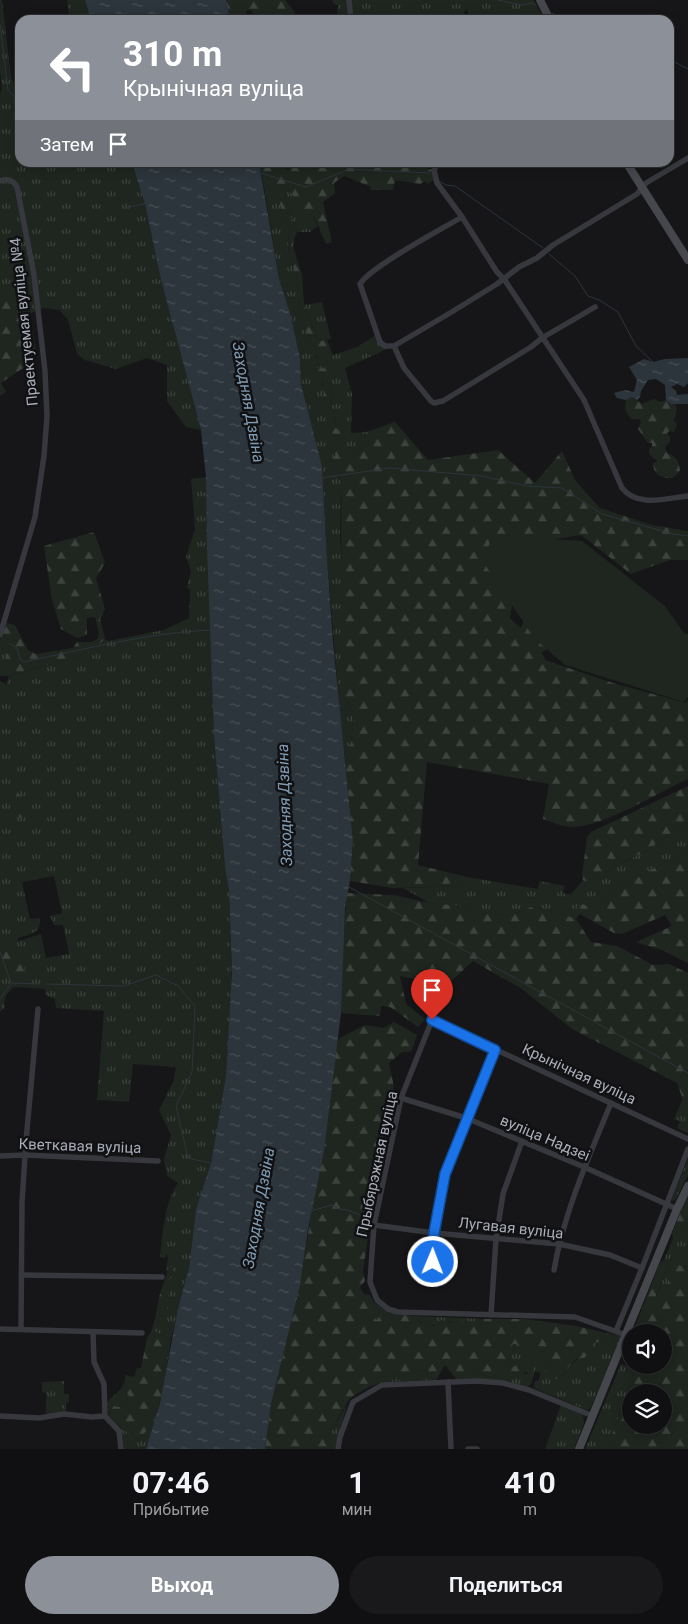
<!DOCTYPE html>
<html lang="ru">
<head>
<meta charset="utf-8">
<style>
	:root { --surface:#101012; --page:#19191b; --text:#f1f3f6; --muted:#9c9d9f; --line:#303032; --accent:#8c9099 }
	body { margin:0; font-family:Roboto,sans-serif; background:var(--page); color:var(--text); height:100vh; display:flex; flex-direction:column; font-size:19px; white-space:nowrap }
	* { box-sizing:border-box; margin:0 }
	p { font-size:16px; color:var(--muted) }
	.icon { flex:none; width:28px; height:28px; fill:none; stroke:currentColor; stroke-width:2; stroke-linecap:round; stroke-linejoin:round }
	.map { position:relative; height:1449px; overflow:hidden }
	.side { display:flex; flex-direction:column; background:var(--surface); flex:1 }
	.side>* { flex:none }
	.top-card { position:absolute; left:15px; top:15px; width:659px; height:152px; border-radius:15px; box-shadow:0 2px 12px #0003,0 0 0 1px var(--line); background:#8c9099; color:#fff; overflow:hidden }
	.buttons { position:absolute; left:622px; top:1324px; display:grid; gap:10px }
	.buttons a { display:grid; place-items:center; width:50px; height:50px; border-radius:50%; background:var(--surface); box-shadow:0 2px 12px #0003,0 0 0 1px var(--line); font-size:25px }
	.pin { position:absolute; display:grid; place-items:center; width:42px; height:42px; color:#fff; margin:-51px -21px; border-radius:50% 50% 50% 0; rotate:-45deg; box-shadow:0 0 5px #0007 }
	.pin .icon { rotate:45deg }
	.me { position:absolute; width:55px; margin:-28px; rotate:1deg; stroke-linejoin:round; filter:drop-shadow(0 0 4px #0008) }
	.turn { display:flex; align-items:center; gap:18px; height:105px; padding:0 25px; font-size:22px }
	.turn .icon { width:65px; height:65px; stroke-width:2.5 }
	.turn b { display:block; font-size:35px; line-height:42px }
	.then { display:flex; align-items:center; height:48px; padding:0 25px; background:#0003; gap:10px; font-size:19px }
	.eta { display:flex; justify-content:space-evenly; align-items:center; height:85px; text-align:center }
	.eta b { font-size:30px; font-weight:700; line-height:35px }
	.cta { display:flex; gap:10px; margin-top:auto; padding:10px 25px }
	.cta a { flex:1; height:58px; border-radius:30px; background:var(--accent); color:#fff; font-size:20px; font-weight:700; line-height:58px; text-align:center }
	.cta a+a { background:var(--page); color:var(--text) }
	.map>svg:first-child { display:block }
	.grass { fill:url(#grass-tufts); fill-rule:evenodd }
	.forest { fill:url(#forest-firs); fill-rule:evenodd }
	.pitch { fill:#1e261f }
	.water { fill:url(#water-ripples) }
	.lines { fill:none; stroke-linecap:round; stroke-linejoin:round }
	.stream { stroke:#2c353c; stroke-width:1 }
	.street { stroke:#37383d; stroke-width:5.5 }
	.secondary { stroke:#45474d; stroke-width:8 }
	.route-casing { stroke:#114b97; stroke-width:12 }
	.route { stroke:#1a73e8; stroke-width:9 }
	.labels { text-anchor:middle; stroke-width:5; stroke-linejoin:round; paint-order:stroke }
	.street-label { font-size:15px; fill:#a8adb8; stroke:#111113 }
	.water-label { font-size:16px; font-style:italic; fill:#7f9bb3; stroke:#111113 }
</style>
</head>
<body>
<div class="map">
<svg width="688" height="1449" viewBox="0 0 688 1449">
	<defs>
		<pattern id="grass-tufts" width="24" height="20" patternUnits="userSpaceOnUse" patternTransform="scale(1.25)"><rect width="24" height="20" fill="#1e261f"/><path d="M3 7l-1-3M5 7V3M7 7l1-3M15 17l-1-3M17 17v-4M19 17l1-3" fill="none" stroke="#3c433d"/></pattern>
		<pattern id="forest-firs" width="22" height="20" patternUnits="userSpaceOnUse" patternTransform="scale(1.25)"><rect width="22" height="20" fill="#1e261f"/><path d="M5 1l3.5 6h-7zM16 11l3.5 6h-7z" fill="#3c433d"/></pattern>
		<pattern id="water-ripples" width="26" height="14" patternUnits="userSpaceOnUse" patternTransform="scale(1.25)"><rect width="26" height="14" fill="#2c353c"/><path d="M2 4q2-2 4 0t4 0M15 11q2-2 4 0t4 0" fill="none" stroke="#485056"/></pattern>
	</defs>
	<rect width="100%" height="100%" fill="#161618"/>
	<g class="grass">
		<path d="M0,0H2L11,76L13,82L20,88V162L132,163L145,204L161,280L201,430L186,427L167,401V365L147,358L116,369L85,360L77,354L68,320L60,310L43,308L29,314L25,306L14,305L12,285L0,288V94L2,88L0,70Z"/>
		<path d="M67,0H85L91,20H70Z"/>
		<path d="M332,0H348L350,20H340L337,13L338,5L333,3Z"/>
		<path d="M351,0H534L541,14L538,20H470L467,9L464,12L465,20H352Z"/>
		<path d="M280,186H287L299,205L313,216L318,226L310,232H297L289,212L285,194Z"/>
		<path d="M264,187L279,195L283,217L287,220L285,225V231L289,234C286,250 293,263 296,277C299,291 299,306 303,320C305,327 308,332 308,339L315,347L316,357L321,360H330L333,355L357,347L376,335L387,349L345,368L352,394L351,433L366,432L369,444L361,449L347,447L335,428L336,420L331,407L332,395L328,387L329,381L322,378V384L326,402L327,426L337,455L338,474L341,482L340,539L354,683L346,699L354,713L351,744L344,750L341,725L327,559L322,466L301,384L300,358L290,313L279,279Z"/>
		<path d="M322,302L331,339L320,341L316,337L305,305Z"/>
		<path d="M206,477L214,736L225,867L229,891L232,989L226,1075L222,1100L211,1163L196,1209L189,1268L171,1340L152,1330L156,1314L163,1316L169,1267L166,1274L167,1261L168,1262L167,1254L165,1258L160,1257C163,1232 164,1204 178,1183L167,1176L164,1159L171,1135L159,1110L173,1082L176,1067L133,1064L129,1102L97,1100L104,1011L56,1008L55,999L45,995V989L14,987C8,993 3,997 5,1007L0,1012V959H9L12,965H22L0,951V681L6,685L9,676H0V641L2,634L12,642L4,662L10,676L91,652L105,639L108,641L164,630L189,618L190,590L187,587L191,571L186,557L195,529L191,479ZM54,876L62,913L50,916L54,925H63L69,954L46,958L41,934L19,941L17,939C30,933 41,935 40,918L30,919L22,882Z"/>
		<path d="M688,823V851L625,883L589,907L583,904L579,906L578,910L580,914L576,919L551,910L531,907L511,915L475,913L463,906L429,903L403,888L463,886L467,877L538,889L539,881L565,886L563,891L565,894H571L583,880L587,882L595,879L601,873H605L615,867L614,861L617,859L622,863L642,853Z"/>
		<path d="M683,1098L688,1114V1133L677,1128L680,1121L674,1119Z"/>
		<path d="M688,1159V1175L676,1199L673,1201L672,1199Z"/>
		<path d="M688,1223V1268L685,1266L662,1299L656,1297L668,1266L667,1261L664,1260L673,1239L672,1234L679,1236Z"/>
		<path d="M374,1302L387,1312L402,1315L399,1320H377L372,1316L377,1308Z"/>
		<path d="M414,1316L484,1319L483,1325L461,1321L454,1323L449,1321C435,1325 424,1329 414,1316Z"/>
		<path d="M616,1332L621,1336L591,1407L588,1410L584,1409L534,1388L535,1381H538L541,1373L535,1371L531,1384L527,1387L473,1380L472,1377L475,1372L489,1377L498,1374L515,1376L529,1373L534,1369L520,1358V1363L513,1367L502,1352L513,1344H516L520,1350L530,1346H540L545,1353L544,1362L558,1379L593,1343L614,1339Z"/>
		<path d="M631,1358V1365H637L607,1449H585L621,1364L628,1366Z"/>
		<path d="M423,1370L433,1380L382,1382L369,1387L379,1377L409,1374Z"/>
		<path d="M64,1381V1394H69V1402L66,1403V1413L46,1415V1393L42,1392V1382Z"/>
		<path d="M124,1383V1391L129,1396L120,1407L113,1406L109,1416L107,1403C113,1394 119,1394 124,1383Z"/>
		<path d="M347,1405L335,1449H330L332,1447L328,1435Z"/>
		<path d="M561,1405L583,1415L584,1423L574,1449H545Z"/>
		<path d="M154,1424L146,1449H124L121,1428L138,1439Z"/>
	</g>
	<g class="forest">
		<path d="M226,0H285L295,12L293,20H257L251,10L246,11L247,20H230Z"/>
		<path d="M375,162L410,166C420,158 423,169 433,170L434,180L427,184L426,181L420,184L395,180L393,190H370L371,187L344,176L334,183L335,193L323,202L332,242L326,244L314,216L306,218L298,213L299,205L287,186H280L285,194L289,212L297,232L294,239L293,246L302,275L304,303L316,337L320,341L327,340L333,355L330,360H320L313,352L315,347L308,339C308,332 305,327 303,320C299,306 299,291 296,277C293,263 286,250 289,235L285,231V225L287,220L283,217L278,195L264,187L259,163H281L288,170L294,163Z"/>
		<path d="M12,285L17,299L14,305L25,306L29,314L36,351L26,366L1,383L6,392L0,396V288Z"/>
		<path d="M317,368L330,369L333,378L329,381L328,387L332,395L331,407L336,420L335,428L345,432L348,438L344,441L347,447L361,449L369,444L366,432L395,422L428,460L498,450L535,483L562,451L575,480L600,508L652,525L688,531V560H670L631,574L581,535L525,544L513,595L510,619L521,628L529,608L551,648L542,652L545,660L613,683L686,703L688,700V779C657,793 605,826 573,827C563,827 552,822 543,819L549,784L427,762L418,865L467,877L463,886L393,888L350,881L353,841L344,750L351,744L354,713L346,699V689L354,683L342,664L341,482L338,474L334,475L331,473L332,459L336,455L332,452L327,426L322,378L317,379L314,377V370Z"/>
		<path d="M632,397L637,400L642,404L654,399L660,402L666,400L671,404H675L677,410L674,420L677,424L674,432L670,431L667,433L670,437V442L665,447L667,453C677,457 679,461 680,471L673,478C663,479 653,475 653,463L657,461L656,459H654L649,453V449L652,447V443H648L638,429L641,422L639,419H631L625,410L626,400Z"/>
		<path d="M94,532L105,563L96,578L105,609L100,619L105,639L91,652L9,676L4,670V662L12,642L2,634L6,623L15,625L28,650L36,654L73,648L77,642C102,643 101,639 95,617L87,618V635L77,638L61,629L52,600L44,546Z"/>
		<path d="M688,786V823L642,853L621,863L617,859L614,861L615,867L605,873H601L595,879L587,882L583,880L582,875L587,837L591,832Z"/>
		<path d="M16,793L25,798L29,815L19,818L11,799Z"/>
		<path d="M688,851V963L664,951L636,942L672,926L665,915L622,934L614,933L580,914L577,910L579,906L583,904L589,907L625,883Z"/>
		<path d="M347,893L394,895L429,903L463,906L475,913L511,915L531,907L551,910L576,919L591,942L617,946L653,965L669,964L688,973V1114L677,1083L572,1029L522,989L473,961L447,985L400,976L406,1004L425,1019L418,1027L390,1007L381,1006L380,1016L341,1013L343,937Z"/>
		<path d="M8,948L12,951L15,961L22,965L25,969L23,973L18,976H13L9,959H0L4,968L0,975V951Z"/>
		<path d="M394,1022L417,1035L411,1052H402L389,1063L394,1087L376,1180L363,1271L365,1281L360,1287L364,1294L370,1295L377,1308L372,1316L377,1320C384,1313 391,1317 399,1320L402,1315L414,1316L419,1322L433,1326L441,1320L454,1323L461,1321L474,1322L482,1325L484,1319H525L576,1326L615,1335L614,1339L593,1343V1350L584,1358H577L558,1379L544,1375V1372L549,1368L544,1362L534,1359V1354L536,1351L544,1355L545,1353L540,1346L535,1348L530,1347L526,1352L520,1350L516,1344H513L510,1350H505L502,1352L513,1367L520,1363V1358C527,1359 531,1362 534,1369L529,1373L525,1372L520,1378L515,1376L506,1379L498,1374L489,1377L476,1372L472,1377L473,1380H457L445,1365L436,1380H433L423,1370L409,1374L379,1377L369,1387L350,1398L328,1435L332,1447L330,1449H265L271,1404L300,1286L338,1039L365,1025L384,1028Z"/>
		<path d="M688,1192V1223L679,1236L672,1234Z"/>
		<path d="M664,1260L667,1261L668,1266L656,1296L662,1299L673,1268L678,1265L688,1268V1449H607L637,1365H664V1332L642,1331L641,1332H633L660,1263ZM631,1392H664V1425H631Z"/>
		<path d="M169,1267H172L174,1275L167,1282V1286L170,1293L164,1303L168,1307V1313L163,1316L156,1314L159,1297Z"/>
		<path d="M152,1330L171,1340L163,1390L154,1424L138,1439L121,1428L109,1416L113,1406L120,1407L129,1396L124,1391L125,1375L134,1377L137,1368H141L147,1338Z"/>
	</g>
	<path class="pitch" d="M492,534L582,541L665,606L684,633L688,634V697L684,702L565,665L534,638L484,563Z"/>
	<g class="water">
		<path d="M85,0H226L230,20H91Z"/>
		<path d="M132,163H259L279,279L290,313L300,358L301,384L322,466L327,559L333,642L353,841L350,881L345,907L341,1013L324,1151L308,1229L300,1286L271,1404L265,1449H146L160,1403L178,1309L189,1268L196,1209L211,1163L222,1100L226,1075L232,973L229,891L225,867L214,736L207,547L206,477L201,430L161,280L145,204Z"/>
		<path d="M688,358V383L684,387L677,384L671,387L676,391L677,395L688,394V404H671L666,400L665,385L656,379L648,380L641,391L640,397L637,400L632,397L626,400L617,398L614,393L625,390L634,392L637,380L629,367L644,359L653,362L665,359Z"/>
	</g>
	<g class="lines">
		<g class="stream">
			<path d="M498,0L521,5L531,3L536,5"/>
			<path d="M552,13L568,20"/>
			<path d="M0,24L8,90L20,103"/>
			<path d="M669,59L688,69"/>
			<path d="M261,173L306,187L349,169L430,173"/>
			<path d="M439,181L446,185L455,186L543,248"/>
			<path d="M127,208L146,203"/>
			<path d="M549,254L575,276L588,296L599,300L618,312L636,346L653,362"/>
			<path d="M322,478L390,468L482,476L527,486L562,488L602,514L673,534L688,536"/>
			<path d="M10,644L17,648L20,659L24,662C85,649 147,633 210,630"/>
			<path d="M349,887L688,1073"/>
			<path d="M0,952L11,983"/>
			<path d="M12,983L39,984"/>
			<path d="M46,984L124,986L156,975L178,986L195,1006L192,1072L176,1106L188,1158L210,1163"/>
			<path d="M0,999L11,984"/>
			<path d="M311,1211L332,1205L339,1209L348,1210L362,1216"/>
		</g>
		<g class="street">
			<path d="M349,0L351,20"/>
			<path d="M438,162L434,170L437,183L462,217L497,272L504,279L584,400L622,488C638,508 666,498 688,496"/>
			<path d="M0,181C8,178 13,180 17,187L34,275L45,371L47,416L44,456L35,517L0,635"/>
			<path d="M462,217C442,229 370,267 360,284L380,342L385,346H394L404,368L431,401L434,403L443,401L531,347L542,338L595,307"/>
			<path d="M394,346L450,313L497,284L519,267L537,258L553,245L637,194L646,183L688,158"/>
			<path d="M401,1098L466,1118L584,1167L677,1209"/>
			<path d="M0,1156L25,1155L158,1161"/>
			<path d="M374,1225L434,1233L559,1244L610,1255L642,1268"/>
			<path d="M433,1262L434,1233L445,1174L495,1050"/>
			<path d="M554,1270C564,1212 589,1157 611,1103"/>
			<path d="M22,1275L162,1277"/>
			<path d="M491,1315L496,1239L503,1194L522,1141"/>
			<path d="M0,1329L142,1333"/>
			<path d="M21,1329L22,1202L26,1141L38,1009"/>
			<path d="M616,1331L642,1268L688,1149"/>
			<path d="M93,1332L94,1362L104,1384L105,1416L119,1431L121,1449"/>
			<path d="M626,1335L575,1317L398,1312L388,1309L377,1300L370,1282L374,1225L401,1098L432,1020L688,1139"/>
			<path d="M448,1382L451,1449"/>
			<path d="M0,1416L39,1418L64,1414L92,1417L105,1416"/>
			<path d="M338,1449L340,1437L353,1402L382,1385L477,1381L503,1383L529,1390L593,1416"/>
			<path d="M468,1449H477"/>
		</g>
		<g class="secondary">
			<path d="M540,0L550,20"/>
			<path d="M626,162L688,260"/>
			<path d="M579,1449L677,1209L688,1186"/>
		</g>
	</g>
	<g class="lines">
		<defs>
			<path id="route" d="M432,1020L495,1050L445,1174L434,1233L433,1262"/>
		</defs>
		<use href="#route" class="route-casing"/>
		<use href="#route" class="route"/>
	</g>
	<g class="labels">
		<g class="street-label">
			<text transform="translate(24 322) rotate(-96)" y="5">Праектуемая вуліца №4</text>
			<text transform="translate(579 1074) rotate(25)" y="5">Крынічная вуліца</text>
			<text transform="translate(545 1138) rotate(23)" y="5">вуліца Надзеі</text>
			<text transform="translate(80 1146) rotate(2)" y="5">Кветкавая вуліца</text>
			<text transform="translate(377 1164) rotate(-78)" y="5">Прыбярэжная вуліца</text>
			<text transform="translate(511 1228) rotate(6)" y="5">Лугавая вуліца</text>
		</g>
		<g class="water-label">
			<text transform="translate(249 402) rotate(80)" y="6">Заходняя Дзвіна</text>
			<text transform="translate(284 805) rotate(-92)" y="6">Заходняя Дзвіна</text>
			<text transform="translate(258 1208) rotate(-80)" y="6">Заходняя Дзвіна</text>
		</g>
	</g>
</svg>
<div class="buttons">
<a><svg class="icon" aria-label="sound" viewBox="0 0 24 24"><path d="M4 9h4l5-4v14l-5-4H4zM17 9q2 3 0 6"/></svg></a>
<a><svg class="icon" aria-label="layers" viewBox="0 0 24 24"><path d="M12 4l9 5-9 5-9-5zM3 14l9 5 9-5"/></svg></a>
</div>
<div class="pin" style="left:432px;top:1020px;background:#d93025"><svg class="icon" aria-label="arrive" viewBox="0 0 24 24"><path d="M6 21V4h12l-3 4 3 4H6"/></svg></div>
<svg class="me" style="left:433px;top:1262px" viewBox="-20 -20 40 40"><circle r="17" fill="#1a73e8" stroke="#fff" stroke-width="3"/><path d="M0-11L8 9 0 5-8 9z" fill="#fff"/></svg>
<div class="top-card">
<div class="turn"><svg class="icon" aria-label="left" viewBox="0 0 24 24"><path d="M17 20v-9H6M10 6l-5 5 5 5"/></svg><div><b>310 m</b>Крынічная вуліца</div></div>
<div class="then">Затем<svg class="icon" aria-label="arrive" viewBox="0 0 24 24"><path d="M6 21V4h12l-3 4 3 4H6"/></svg></div>
</div>
</div>
<section class="side">
<div class="eta">
<div><b>07:46</b><p>Прибытие</p></div>
<div><b>1</b><p>мин</p></div>
<div><b>410</b><p>m</p></div>
</div>
<div class="cta"><a>Выход</a><a>Поделиться</a></div>
</section>
</body>
</html>
